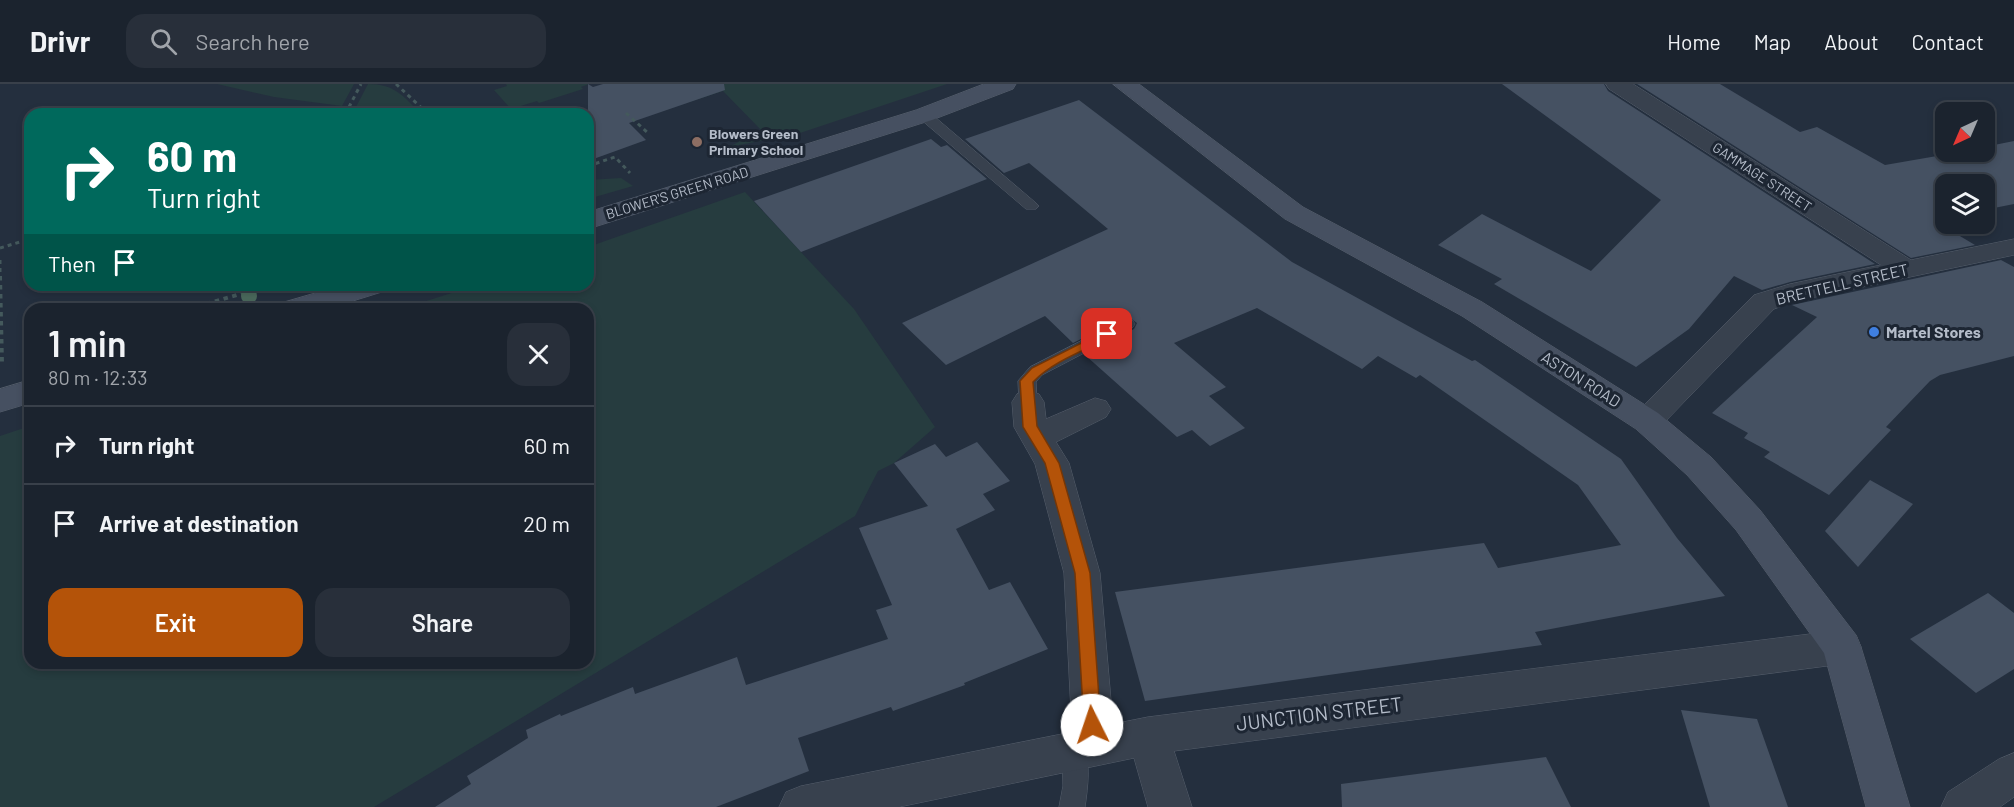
<!DOCTYPE html>
<html lang="en">
<head>
<meta charset="utf-8">
<style>
	:root { --surface:#1b232e; --page:#282f3a; --text:#f1f3f6; --muted:#a0a4aa; --line:#39404a; --accent:#b45309 }
	body { margin:0; font-family:Barlow,sans-serif; background:var(--page); color:var(--text); height:100vh; display:flex; flex-direction:column; font-size:22px; white-space:nowrap }
	* { box-sizing:border-box; margin:0 }
	p { font-size:20px; color:var(--muted) }
	.icon { flex:none; width:33px; height:33px; fill:none; stroke:currentColor; stroke-width:2; stroke-linecap:round; stroke-linejoin:round }
	.map { position:relative; flex:1; overflow:hidden }
	.details { position:absolute; left:24px; top:219px; width:570px; height:366px; display:flex; flex-direction:column; background:var(--surface); border-radius:18px; box-shadow:0 3px 9px #0003,0 0 0 2px var(--line) }
	.details>* { flex:none }
	.banner { position:absolute; left:24px; top:24px; width:570px; height:183px; border-radius:18px; box-shadow:0 3px 9px #0003,0 0 0 2px var(--line); background:#00695c; color:#fff; overflow:hidden }
	.needle { width:39px; rotate:224deg }
	.tools { position:absolute; left:1935px; top:18px; display:grid; gap:12px }
	.tools a { display:grid; place-items:center; width:60px; height:60px; border-radius:12px; background:var(--surface); box-shadow:0 3px 9px #0003,0 0 0 2px var(--line); font-size:30px }
	.pin { position:absolute; display:grid; place-items:center; width:51px; height:51px; color:#fff; margin:-26px; border-radius:12px; box-shadow:0 3px 9px #0006 }
	.me { position:absolute; width:66px; margin:-33px; rotate:356deg; stroke-linejoin:round; filter:drop-shadow(0 0 4px #0008) }
	.turn { display:flex; align-items:center; gap:21px; height:126px; padding:0 24px; font-size:27px }
	.turn .icon { width:78px; height:78px; stroke-width:2.5 }
	.turn b { display:block; font-size:42px; line-height:51px }
	.then { display:flex; align-items:center; height:57px; padding:0 24px; background:#0003; gap:12px; font-size:22px }
	.round { display:grid; place-items:center; flex:none; width:63px; height:63px; border-radius:18px; background:var(--page) }
	.overview { display:flex; align-items:center; justify-content:space-between; height:102px; padding:0 24px }
	h1 { font-size:36px; font-weight:600; line-height:45px }
	.cta { display:flex; gap:12px; margin-top:auto; padding:12px 24px }
	.cta a { flex:1; height:69px; border-radius:18px; background:var(--accent); color:#fff; font-size:24px; font-weight:600; line-height:69px; text-align:center }
	.cta a+a { background:var(--page); color:var(--text) }
	ul { padding:0; list-style:none }
	li { display:flex; align-items:center; gap:18px; height:78px; padding:0 24px; border-top:2px solid var(--line) }
	li div { flex:1 }
	li b { display:block; font-size:22px }
	li em { font-style:normal }
	header { display:flex; align-items:center; gap:36px; box-sizing:border-box; height:84px; padding:0 30px; background:var(--surface); border-bottom:2px solid var(--line) }
	header strong { font-size:28px }
	nav { display:flex; gap:33px; margin-inline-start:auto; font-size:21px }
	.search { width:420px; height:54px; background:var(--page); display:flex; align-items:center; gap:15px; box-sizing:border-box; padding:0 21px; border-radius:18px; color:var(--muted); font-size:22px }
	.map>svg:first-child { display:block }
	.green { fill:#263c3f }
	.building { fill:#455162 }
	.lines { fill:none; stroke-linecap:round; stroke-linejoin:round }
	.service-casing { stroke:#565f6c; stroke-width:1 }
	.minor-casing { stroke:#565f6c; stroke-width:1 }
	.secondary-casing { stroke:#565f6c; stroke-width:1 }
	.path-far1 { stroke:#44595c; stroke-width:3; stroke-dasharray:4 4; stroke-linecap:butt }
	.path { stroke:#44595c; stroke-width:4; stroke-dasharray:4.5 4.5; stroke-linecap:butt }
	.service { fill:#38414e; fill-rule:evenodd }
	.minor { fill:#38414e; fill-rule:evenodd }
	.secondary { fill:#465061; fill-rule:evenodd }
	.tree { fill:#4b6a5d }
	.route { fill:#b45309; stroke:#753606; stroke-width:1.5 }
	.education-dot { fill:#8d6e63; stroke:#1d2633; stroke-width:2 }
	.shop-dot { fill:#3f7fe0; stroke:#1d2633; stroke-width:2 }
	.labels { text-anchor:middle; stroke-width:6; stroke-linejoin:round; paint-order:stroke }
	.far-poi-label { font-size:14px; font-weight:bold; fill:#b4bcc9; stroke:#1d2633; text-anchor:start }
	.far-street-label { font-size:14px; fill:#b4bcc9; stroke:#1d2633 }
	.street-label { font-size:16px; fill:#b4bcc9; stroke:#1d2633 }
	.poi-label { font-size:16px; font-weight:bold; fill:#b4bcc9; stroke:#1d2633; text-anchor:start }
	.near-street-label { font-size:20px; fill:#b4bcc9; stroke:#1d2633 }
</style>
</head>
<body>
<header>
<strong>Drivr</strong>
<div class="search"><svg class="icon" aria-label="search" viewBox="0 0 24 24"><circle cx="10" cy="10" r="6"/><path d="M15 15l6 6"/></svg>Search here</div>
<nav><a>Home</a><a>Map</a><a>About</a><a>Contact</a></nav>
</header>
<div class="map">
<svg width="2014" height="723" viewBox="0 0 2014 723">
	<rect width="100%" height="100%" fill="#242f3e"/>
	<g class="green">
		<path d="M217,0H354L342,22L274,13Z"/>
		<path d="M368,0C395,0 403,12 421,30H370L364,24L356,23Z"/>
		<path d="M506,0H589L581,3L583,5L539,19L537,17L511,25L494,6L507,2Z"/>
		<path d="M676,0H947L797,50L729,63L761,46L723,7L680,21Z"/>
		<path d="M621,94L633,102L588,115V96Z"/>
		<path d="M745,108L854,225L935,343L894,379L878,387L855,432L374,723H0V352L30,342V579H588V225H401L477,201H588V163Z"/>
	</g>
	<g class="building">
		<path d="M588,0L593,3L603,0H724L725,6L629,39L646,56L588,77Z"/>
		<path d="M1502,0H1604L1608,7L1875,180L1790,198L1762,206L1734,192L1689,245L1636,283L1494,200L1502,195L1438,161L1482,130L1591,187L1661,116Z"/>
		<path d="M1637,0H1720L1800,48L1817,43L1885,81L1960,68H1984V63L2014,57V120L1984,126V100H1946V133L1933,136L1975,161L1911,174Z"/>
		<path d="M1079,16L1292,178L1472,277L1475,276L1621,375L1677,454L1725,512L1535,548L1542,561L1145,617L1115,508L1484,459L1498,484L1621,461L1578,401L1420,291L1416,294L1378,272L1362,285L1257,224L1174,259L1226,303L1209,312L1245,344L1210,362L1192,346L1177,353L1085,271L1134,245L1137,239L1127,232L1073,259L1045,232L946,281L902,239L1108,145L1029,79L1004,89L965,55Z"/>
		<path d="M931,55L941,63L947,61L987,95L801,168L754,117Z"/>
		<path d="M2001,176L2014,183V272L1940,291L1930,297L1886,343L1891,346L1829,411L1764,373L1770,368L1744,354L1748,349L1712,329L1817,233L1792,221Z"/>
		<path d="M977,358L1010,397L983,410L995,426L956,445L989,506L1010,498L1048,565L964,599L965,601L893,627L891,623L798,654L809,687L716,723H435L471,700L467,692L528,654L526,646L560,630L561,632L633,603L635,610L737,573L746,601L888,555L876,526L892,521L859,444L928,422L894,379L935,360L946,373Z"/>
		<path d="M1870,396L1913,420L1858,483L1825,447Z"/>
		<path d="M1988,509L2014,529V585L1976,609L1910,555Z"/>
		<path d="M1681,626L1757,635L1788,723H1710Z"/>
		<path d="M1546,673L1571,723H1342L1341,700Z"/>
	</g>
	<g class="lines">
		<defs>
			<g id="service">
				<path d="M924,27L929,28L1036,119L1039,122L1036,125H1026L919,34L917,31L919,28Z"/>
				<path d="M1126,234L1132,236L1135,240L1132,244L1042,291L1036,298L1037,318L1035,323L1028,325L1021,323L1019,318L1018,297L1030,283Z"/>
				<path d="M1074,655L1083,658C1091,678 1088,702 1085,723H1059L1063,702L1062,666L1065,658Z"/>
			</g>
			<g id="minor">
				<path d="M1606,0H1633L1911,176L2014,155V171L1796,217L1774,225L1658,345L1647,349L1636,345L1631,337L1636,329L1754,211L1790,200L1881,181L1609,5Z"/>
				<path d="M1028,307L1039,310L1044,318L1046,335L1095,314L1106,317L1111,325L1106,333L1056,358L1069,379L1100,489L1113,640L1148,633L1842,546L1856,551L1861,563L1856,575L1842,580L1174,667L1192,723H1148L1134,674L899,723H779L786,708L801,702L1072,648L1064,489L1035,380L1014,343L1012,318L1017,310Z"/>
				<path d="M2014,669V713L2000,723H1941L1948,708L1999,675Z"/>
			</g>
			<g id="secondary">
				<path d="M984,0H1016L1013,5L932,36L588,145V128L916,26Z"/>
				<path d="M1113,0H1139L1303,123L1482,218L1658,329L1711,373L1760,426L1856,551L1861,563L1910,723H1866L1824,569L1736,446L1687,391L1636,345L1462,232L1285,135Z"/>
				<path d="M343,201H389L385,207L327,225H280L285,218Z"/>
				<path d="M30,296V319L0,328V305Z"/>
			</g>
		</defs>
		<use href="#service" class="service-casing"/>
		<use href="#minor" class="minor-casing"/>
		<use href="#secondary" class="secondary-casing"/>
		<g class="path-far1">
			<path d="M396,0L428,30"/>
			<path d="M349,23L361,0"/>
			<path d="M626,29L648,49"/>
			<path d="M588,82L615,73L630,89"/>
			<path d="M0,164L30,155"/>
			<path d="M0,176V193"/>
		</g>
		<g class="path">
			<path d="M0,192L2,280"/>
			<path d="M189,225L264,203"/>
		</g>
		<use href="#service" class="service"/>
		<use href="#minor" class="minor"/>
		<use href="#secondary" class="secondary"/>
	</g>
	<circle class="tree" cx="249" cy="212" r="8"/>
	<path class="route" d="M1107,246L1111,247L1113,250L1111,253C1086,266 1053,277 1033,298L1037,342L1059,379L1090,489L1101,641L1098,646L1092,649L1086,646L1084,641L1075,489L1045,379L1023,343L1020,297L1032,284Z"/>
	<circle class="education-dot" cx="697" cy="58" r="6"/>
	<circle class="shop-dot" cx="1874" cy="248" r="6"/>
	<g class="labels">
		<g class="far-poi-label">
			<text x="709" y="55">Blowers Green<tspan x="709" dy="16">Primary School</tspan></text>
		</g>
		<g class="far-street-label">
			<text transform="translate(1762 93) rotate(33)" y="5">GAMMAGE STREET</text>
			<text transform="translate(677 109) rotate(-17)" y="5">BLOWER'S GREEN ROAD</text>
		</g>
		<g class="street-label">
			<text transform="translate(1842 200) rotate(-13)" y="6">BRETTELL STREET</text>
			<text transform="translate(1581 295) rotate(32)" y="6">ASTON ROAD</text>
		</g>
		<g class="poi-label">
			<text x="1886" y="254">Martel Stores</text>
		</g>
		<g class="near-street-label">
			<text transform="translate(1319 630) rotate(-7)" y="7">JUNCTION STREET</text>
		</g>
	</g>
</svg>
<div class="tools">
<a><svg class="needle" viewBox="-14 -14 28 28"><path d="M0-13l5 13h-10z" fill="#e53935"/><path d="M0 13l5-13h-10z" fill="#a0a4aa"/></svg></a>
<a><svg class="icon" aria-label="layers" viewBox="0 0 24 24"><path d="M12 4l9 5-9 5-9-5zM3 14l9 5 9-5"/></svg></a>
</div>
<div class="pin" style="left:1107px;top:250px;background:#d93025"><svg class="icon" aria-label="arrive" viewBox="0 0 24 24"><path d="M6 21V4h12l-3 4 3 4H6"/></svg></div>
<svg class="me" style="left:1092px;top:641px" viewBox="-20 -20 40 40"><circle r="19" fill="#fff"/><path d="M0-13L10 11 0 6-10 11z" fill="#b45309"/></svg>
<div class="banner">
<div class="turn"><svg class="icon" aria-label="right" viewBox="0 0 24 24"><path d="M7 20v-9h11M14 6l5 5-5 5"/></svg><div><b>60 m</b>Turn right</div></div>
<div class="then">Then<svg class="icon" aria-label="arrive" viewBox="0 0 24 24"><path d="M6 21V4h12l-3 4 3 4H6"/></svg></div>
</div>
<section class="details">
<div class="overview"><div><h1>1 min</h1><p>80 m · 12:33</p></div><a class="round"><svg class="icon" aria-label="close" viewBox="0 0 24 24"><path d="M6 6l12 12M18 6L6 18"/></svg></a></div>
<ul>
<li><svg class="icon" aria-label="right" viewBox="0 0 24 24"><path d="M7 20v-9h11M14 6l5 5-5 5"/></svg><div><b>Turn right</b></div><em>60 m</em></li>
<li><svg class="icon" aria-label="arrive" viewBox="0 0 24 24"><path d="M6 21V4h12l-3 4 3 4H6"/></svg><div><b>Arrive at destination</b></div><em>20 m</em></li>
</ul>
<div class="cta"><a>Exit</a><a>Share</a></div>
</section>
</div>
</body>
</html>
